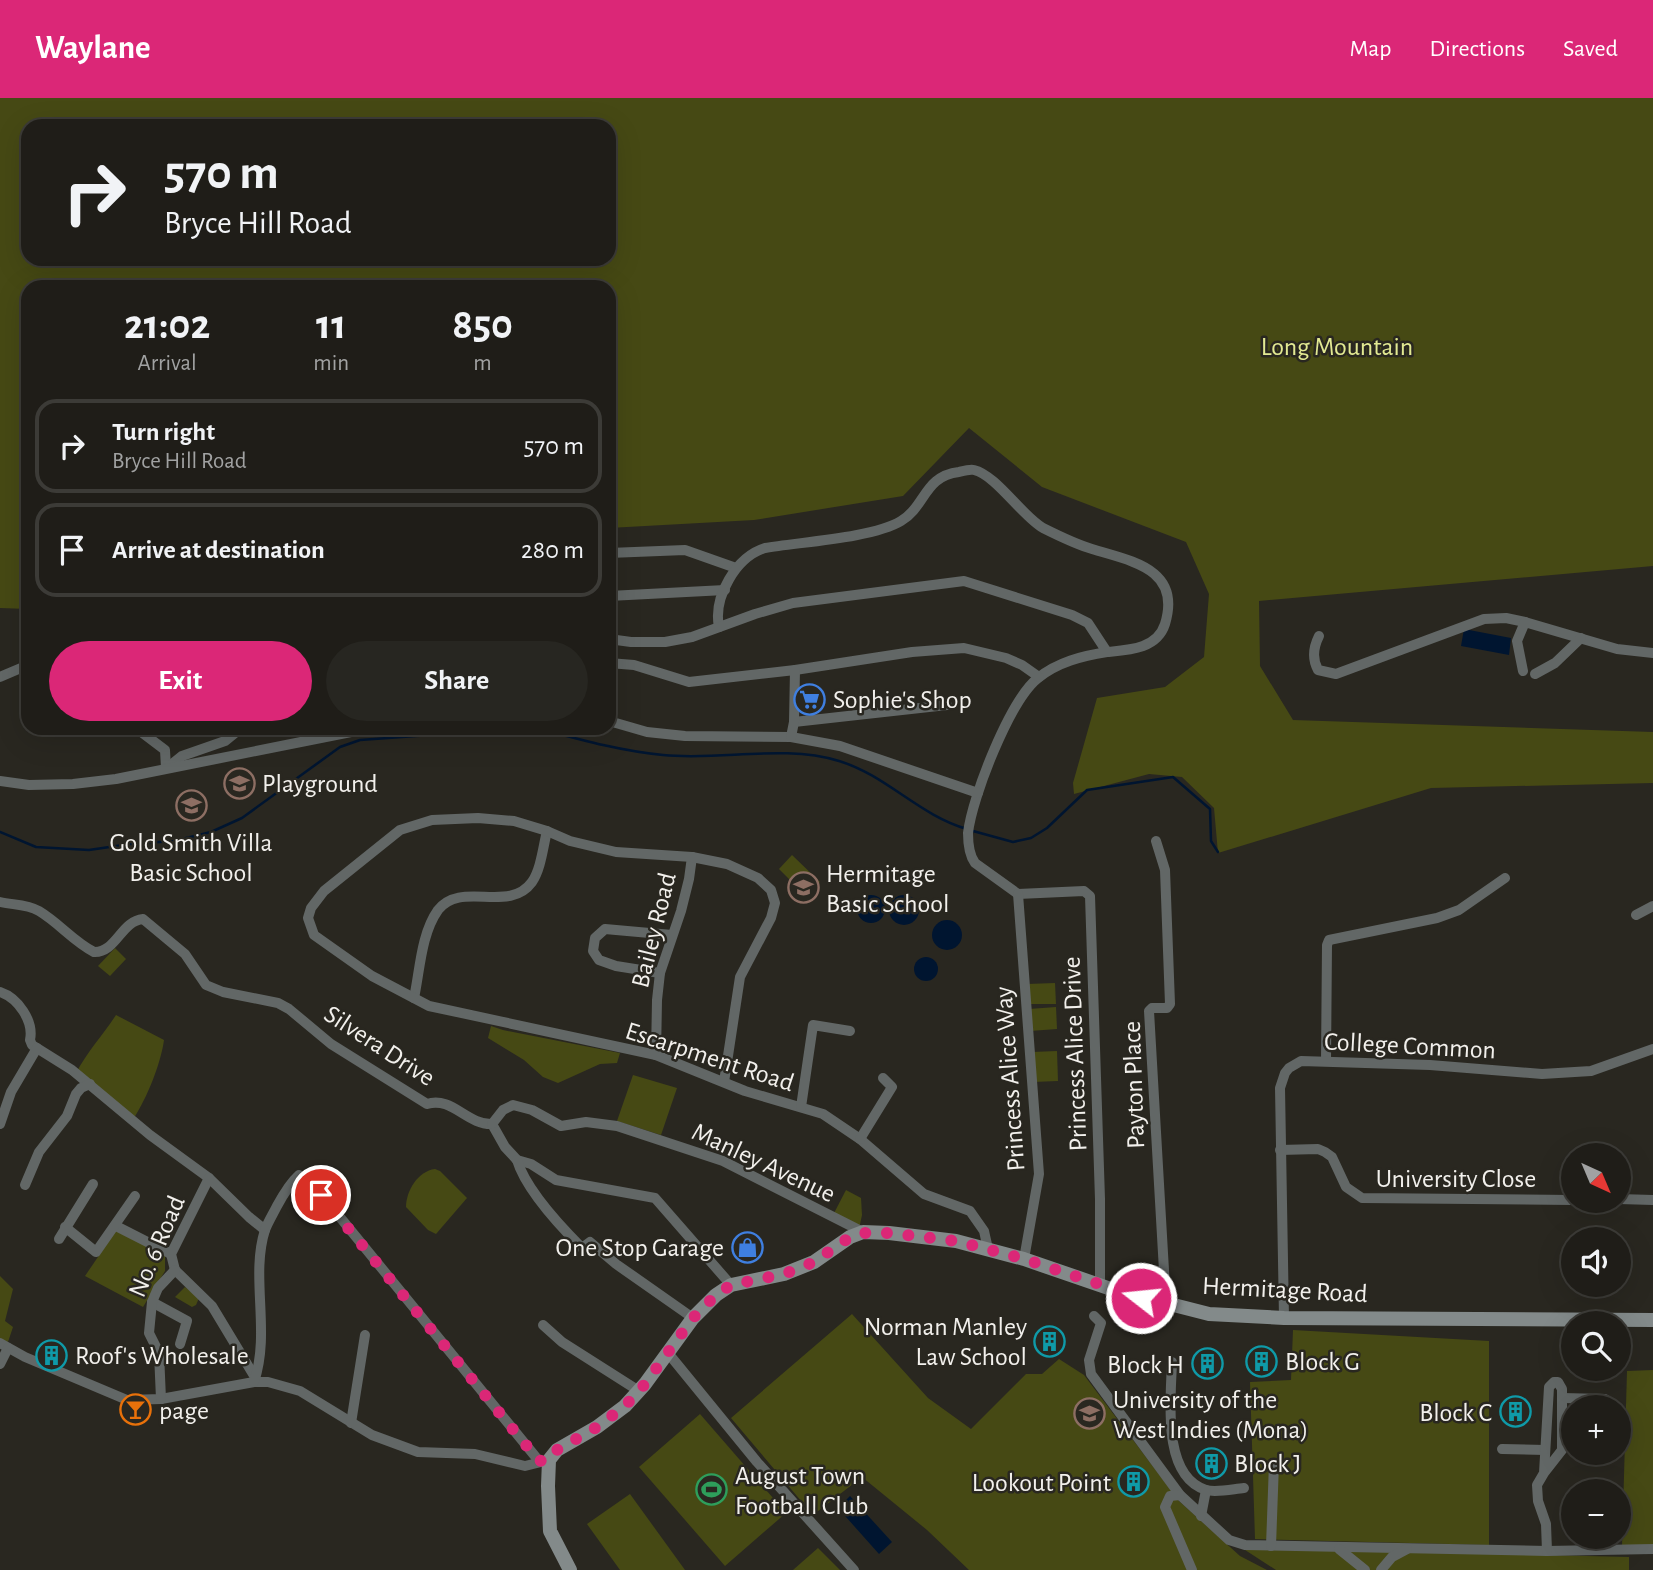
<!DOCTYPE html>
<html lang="en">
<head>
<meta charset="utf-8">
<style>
	:root { --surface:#1f1d18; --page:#272621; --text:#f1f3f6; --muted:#a1a2a2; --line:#3c3b37; --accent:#db2777 }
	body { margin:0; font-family:"Alegreya Sans",sans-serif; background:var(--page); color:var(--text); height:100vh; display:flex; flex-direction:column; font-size:26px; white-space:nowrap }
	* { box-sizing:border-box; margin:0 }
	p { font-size:23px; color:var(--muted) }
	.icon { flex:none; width:38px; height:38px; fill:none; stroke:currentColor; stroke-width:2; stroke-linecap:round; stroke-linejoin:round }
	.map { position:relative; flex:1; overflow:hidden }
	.side { position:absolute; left:21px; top:182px; width:595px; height:455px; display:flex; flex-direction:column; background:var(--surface); border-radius:21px; box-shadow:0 7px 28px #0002,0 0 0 2px var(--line) }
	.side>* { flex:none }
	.banner { position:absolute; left:21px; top:21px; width:595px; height:147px; border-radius:21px; box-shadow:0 7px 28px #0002,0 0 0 2px var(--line); background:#1f1d18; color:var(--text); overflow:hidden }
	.needle { width:46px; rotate:136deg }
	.fabs { position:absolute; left:1561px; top:1045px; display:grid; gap:14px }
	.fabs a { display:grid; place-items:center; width:70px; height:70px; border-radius:50%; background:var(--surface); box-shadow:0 7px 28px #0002,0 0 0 2px var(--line); font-size:35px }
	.pin { position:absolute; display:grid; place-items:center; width:60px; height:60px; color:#fff; margin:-30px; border:4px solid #fff; border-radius:50%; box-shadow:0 2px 7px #0007 }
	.me { position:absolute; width:77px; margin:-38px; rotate:286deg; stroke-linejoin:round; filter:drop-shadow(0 0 5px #0008) }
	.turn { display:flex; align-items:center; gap:24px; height:147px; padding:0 28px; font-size:32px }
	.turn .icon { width:91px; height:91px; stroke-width:2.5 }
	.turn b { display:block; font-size:49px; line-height:60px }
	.eta { display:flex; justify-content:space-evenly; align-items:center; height:119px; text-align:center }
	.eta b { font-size:42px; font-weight:700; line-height:49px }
	.action { display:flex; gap:14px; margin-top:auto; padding:14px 28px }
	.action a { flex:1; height:80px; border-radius:42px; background:var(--accent); color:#fff; font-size:28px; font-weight:700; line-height:80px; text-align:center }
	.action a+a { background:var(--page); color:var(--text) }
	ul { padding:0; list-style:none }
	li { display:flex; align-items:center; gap:21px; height:94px; margin:0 14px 10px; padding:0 14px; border:4px solid var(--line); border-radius:21px }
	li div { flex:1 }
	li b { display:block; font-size:26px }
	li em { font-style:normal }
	header { display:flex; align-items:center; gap:42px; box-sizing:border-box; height:98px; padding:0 35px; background:var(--accent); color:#fff }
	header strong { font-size:33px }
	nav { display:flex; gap:38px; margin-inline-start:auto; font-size:24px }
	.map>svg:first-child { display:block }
	.green { fill:#464914; fill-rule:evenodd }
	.water { fill:#001530 }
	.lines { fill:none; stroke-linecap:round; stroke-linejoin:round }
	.stream { stroke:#001530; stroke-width:2.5 }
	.street { stroke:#626766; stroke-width:10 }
	.secondary { stroke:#838a8a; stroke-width:14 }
	.route { stroke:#db2777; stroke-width:12; stroke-dasharray:0 21.6 }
	.labels { text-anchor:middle; stroke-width:5; stroke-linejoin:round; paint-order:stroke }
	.park-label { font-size:26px; fill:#e2e992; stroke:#292720 }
	.poi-label { font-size:26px; fill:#f2f0ec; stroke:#292720; text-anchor:start }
	.street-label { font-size:26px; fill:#f2f0ec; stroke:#292720 }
</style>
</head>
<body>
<header>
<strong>Waylane</strong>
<nav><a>Map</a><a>Directions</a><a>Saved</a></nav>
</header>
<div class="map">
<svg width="1653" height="1472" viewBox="0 0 1653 1472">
	<rect width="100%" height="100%" fill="#292720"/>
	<g class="green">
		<path d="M0,0H1653V468L1259,503L1260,568L1293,622L1653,634V685L1431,690L1218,755L1214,710L1182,679L1149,676L1074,696L1073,685L1097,600L1165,589L1204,559L1209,496L1186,444L1042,389L969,330L903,398L754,422L609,430V189H28V511L0,510ZM28,28H609V161H28Z"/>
		<path d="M792,757L820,784L806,798L779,771Z"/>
		<path d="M115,850L126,861L110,878L98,868Z"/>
		<path d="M1055,885L1056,906H1028L1027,886Z"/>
		<path d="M1056,909L1057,931L1030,933L1029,911Z"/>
		<path d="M116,917L164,942C161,965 147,1000 134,1020L76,975C87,954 103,937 116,917Z"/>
		<path d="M491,928L503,932L620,955L617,965L600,966L558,985L543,979L524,962L488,940Z"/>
		<path d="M1057,953L1058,983L1033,984L1032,954Z"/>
		<path d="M633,977L677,990L661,1037L617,1023Z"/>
		<path d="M435,1071L440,1073L467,1100L436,1136L428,1132L406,1109C406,1093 418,1073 435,1071Z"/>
		<path d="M846,1092L861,1100L862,1117L859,1131L832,1119Z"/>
		<path d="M117,1131L165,1157V1173L143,1209L85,1178Z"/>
		<path d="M0,1178L13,1191L5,1223L13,1229L8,1244L0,1241Z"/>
		<path d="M185,1189L199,1200L196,1207L192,1209L175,1199Z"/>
		<path d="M852,1216L928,1300L971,1331L1026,1276H1042L1059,1261L1084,1277L1179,1403L1240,1458L1267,1472H969L927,1432L862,1379L813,1417L731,1320Z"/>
		<path d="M1293,1232L1489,1243V1447L1255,1441L1250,1284L1291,1282Z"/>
		<path d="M1653,1272V1448H1622L1627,1273Z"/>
		<path d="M700,1316L786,1415L725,1468L639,1369Z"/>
		<path d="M630,1396L685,1472H620L587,1426Z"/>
		<path d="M818,1450L840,1472H793Z"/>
		<path d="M1242,1450L1629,1459V1472H1276Z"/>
	</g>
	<g class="water">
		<path d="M1464,531L1511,540L1509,557L1461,548Z"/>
		<circle cx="871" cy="811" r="14"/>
		<circle cx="904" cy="812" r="15"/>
		<circle cx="947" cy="837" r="15"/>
		<circle cx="926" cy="871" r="12"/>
		<path d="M850,1398L892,1444L879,1456L838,1410Z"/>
	</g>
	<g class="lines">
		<g class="stream">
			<path d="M537,630C578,641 620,653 663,657C721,663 783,646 839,663C886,677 920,718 967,731"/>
			<path d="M973,733L1013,744L1031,740L1047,730L1087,692L1173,679L1210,711L1211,743L1218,754"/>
			<path d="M0,734L36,749L89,752L130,746L174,743L211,734L242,720L340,649L360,642L430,637L459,630"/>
		</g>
		<g class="street">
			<path d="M609,455L685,452L736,470"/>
			<path d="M609,498L725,492"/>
			<path d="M719,529C713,499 736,459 765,450C800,444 873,440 901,423C926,408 924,378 959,374C963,373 970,371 974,372C996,377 1022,418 1043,430C1059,438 1075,446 1092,451C1130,463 1182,470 1165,526C1157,551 1129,552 1107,554"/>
			<path d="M1319,538C1313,550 1312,561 1318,572L1336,576L1484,521L1506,520L1525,524"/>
			<path d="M609,541L631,544H665L692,539L755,516L793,505L964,483L1072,517L1088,525L1107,554C1082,558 1058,564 1038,580C1010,602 972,699 968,735C968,745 969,757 975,765L1018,796"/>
			<path d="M609,565L634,567L689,584L795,572L912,554L964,550L1006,560L1022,567L1039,579"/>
			<path d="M1523,573L1517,543L1525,524L1617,551L1653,555"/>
			<path d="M1535,576L1555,565L1581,540"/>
			<path d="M0,579L28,567"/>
			<path d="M609,623L647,634L685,638L791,639L840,648L978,695"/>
			<path d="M794,624L947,607"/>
			<path d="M136,630L165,652L166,670"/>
			<path d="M791,639L794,624L795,572"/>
			<path d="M167,670L182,658L225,643L241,630"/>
			<path d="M0,683L29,687L73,686L116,681L371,630"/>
			<path d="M1156,743L1165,772L1170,906L1167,910H1152L1149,913L1166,1207"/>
			<path d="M1018,796L1084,793L1090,798L1100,1101V1186"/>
			<path d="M1018,796L1039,1076L1024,1161"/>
			<path d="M0,804C13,807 27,806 39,813C59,825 73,843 94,854C116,855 121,823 143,821L185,856L206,887L223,894L278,905L289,911L331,946L427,1006C452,998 467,1027 492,1026L505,1049L517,1062L531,1066L556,1082L655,1100L731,1187"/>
			<path d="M1636,817L1653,808"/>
			<path d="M660,875L616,868L599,862L593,853L595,840L605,831L672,837"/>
			<path d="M0,894C18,900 34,923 30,942L32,947L72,972L150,1037L209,1080L249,1119L265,1132"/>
			<path d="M414,900C420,872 421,836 438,812C461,782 509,816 532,784C541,771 543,749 547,733"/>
			<path d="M656,957L657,902L660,875L681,813L689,781L692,759"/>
			<path d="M1326,963L1327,847L1329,842L1437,820L1459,812L1505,780"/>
			<path d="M724,984L740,879L771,820L775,805L771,792L758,780L727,766L692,759L616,754L570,743L547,733L514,723L478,720L432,722L400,732L324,793L311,810L308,820L314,837L372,878L429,908L656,957L745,993L823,1016L860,1041L924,1096L970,1113L984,1133L988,1151"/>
			<path d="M801,1009L813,927L850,933"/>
			<path d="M0,1026L11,994L37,950"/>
			<path d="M492,1026L503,1012L513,1007L532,1012L561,1028L586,1024L617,1028L723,1063L863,1134"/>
			<path d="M860,1041L892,989L883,980"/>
			<path d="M1280,1052L1318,1051L1325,1054L1332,1059L1346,1089L1362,1100L1573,1102"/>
			<path d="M517,1062C526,1092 560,1128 582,1150L590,1144L616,1166L693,1220"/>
			<path d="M25,1087L39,1054L67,1018L76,996L81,990L90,986"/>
			<path d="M1619,1101L1653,1102"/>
			<path d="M116,1128L171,1156"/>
			<path d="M65,1129L96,1154L135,1098"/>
			<path d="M59,1141L93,1086"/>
			<path d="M175,1172L212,1208L256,1281"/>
			<path d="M175,1172L171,1156L209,1080"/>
			<path d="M152,1204L187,1223L180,1246"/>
			<path d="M1094,1218L1101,1225L1089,1262L1091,1276L1180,1397L1229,1442L1245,1447L1547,1453L1653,1451"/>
			<path d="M1284,1220L1280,990L1285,975L1289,970L1301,963L1430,967L1542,976L1591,973L1653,951"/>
			<path d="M543,1227L562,1244L639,1293"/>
			<path d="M0,1245L25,1259L127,1302L161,1301L254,1284H268L300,1293L372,1337L418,1354L475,1356L525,1368L545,1363"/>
			<path d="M668,1255L757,1364L854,1472"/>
			<path d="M1172,1264C1171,1299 1161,1378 1206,1392C1216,1395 1233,1391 1244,1390"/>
			<path d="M0,1266L8,1250"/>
			<path d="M254,1284C271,1234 250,1179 265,1132C268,1124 273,1116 277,1108C283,1097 290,1085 299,1077L339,1118L539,1363"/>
			<path d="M1562,1300L1605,1301"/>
			<path d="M161,1301L159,1255L149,1235L152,1204L158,1190L175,1172"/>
			<path d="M351,1325L365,1237"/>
			<path d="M1502,1351L1545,1352"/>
			<path d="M1544,1375L1549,1289L1554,1284H1558L1562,1291V1352L1544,1375L1537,1387L1538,1403L1546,1426L1547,1453"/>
			<path d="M1180,1397L1170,1398L1165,1409L1192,1472"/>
			<path d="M1201,1418L1206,1392"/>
			<path d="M1271,1448L1274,1365"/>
			<path d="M1339,1451L1365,1472"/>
			<path d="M1381,1472L1392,1459L1407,1451"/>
		</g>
		<path class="secondary" d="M570,1472L550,1433L548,1388L549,1362L557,1352L597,1329L625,1308L645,1286L693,1220L716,1197L731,1187L784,1176L814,1164L850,1139L863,1134L889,1135L956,1143L1024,1161L1111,1191L1209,1216L1284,1220L1653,1222"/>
	</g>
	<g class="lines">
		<path class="route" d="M321,1097L539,1363L549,1362L557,1352L597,1329L625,1308L645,1286L693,1220L716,1197L731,1187L784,1176L814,1164L850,1139L863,1135H889L956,1143L1024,1161L1141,1200"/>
	</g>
	<defs>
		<symbol id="supermarket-ring" viewBox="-11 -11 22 22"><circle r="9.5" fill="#292720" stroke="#3f7fe0" stroke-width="1.5"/><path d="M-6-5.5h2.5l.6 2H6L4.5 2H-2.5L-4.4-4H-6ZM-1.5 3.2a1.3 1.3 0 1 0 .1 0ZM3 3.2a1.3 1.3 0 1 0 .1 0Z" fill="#3f7fe0"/></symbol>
		<symbol id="school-ring" viewBox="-11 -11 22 22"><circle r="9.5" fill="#292720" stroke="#8d6e63" stroke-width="1.5"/><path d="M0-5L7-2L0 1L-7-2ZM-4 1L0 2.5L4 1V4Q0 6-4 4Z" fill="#8d6e63"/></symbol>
		<symbol id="shop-ring" viewBox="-11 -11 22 22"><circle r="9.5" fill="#292720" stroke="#3f7fe0" stroke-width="1.5"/><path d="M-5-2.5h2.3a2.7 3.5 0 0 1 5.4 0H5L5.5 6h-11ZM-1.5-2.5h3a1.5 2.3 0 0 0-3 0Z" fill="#3f7fe0"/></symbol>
		<symbol id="building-ring" viewBox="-11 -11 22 22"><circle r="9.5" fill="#292720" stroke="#0f9aa8" stroke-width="1.5"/><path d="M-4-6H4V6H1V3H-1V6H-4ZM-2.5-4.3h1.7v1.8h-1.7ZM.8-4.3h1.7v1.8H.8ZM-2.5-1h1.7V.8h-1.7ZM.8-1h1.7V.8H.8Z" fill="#0f9aa8"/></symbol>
		<symbol id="bar-ring" viewBox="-11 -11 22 22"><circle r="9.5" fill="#292720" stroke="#e8710a" stroke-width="1.5"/><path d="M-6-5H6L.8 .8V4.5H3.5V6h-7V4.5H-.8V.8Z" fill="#e8710a"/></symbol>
		<symbol id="university-ring" viewBox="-11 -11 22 22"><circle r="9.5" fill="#292720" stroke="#8d6e63" stroke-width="1.5"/><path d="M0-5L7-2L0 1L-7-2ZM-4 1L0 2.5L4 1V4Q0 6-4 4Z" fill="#8d6e63"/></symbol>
		<symbol id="stadium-ring" viewBox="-11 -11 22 22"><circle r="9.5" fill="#292720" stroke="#2e9e5b" stroke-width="1.5"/><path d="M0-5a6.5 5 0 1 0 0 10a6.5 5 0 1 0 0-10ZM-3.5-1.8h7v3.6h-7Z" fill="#2e9e5b"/></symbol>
	</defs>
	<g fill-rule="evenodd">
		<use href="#supermarket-ring" x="792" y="584" width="35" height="35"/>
		<use href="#school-ring" x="222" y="668" width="35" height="35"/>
		<use href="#school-ring" x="174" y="690" width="35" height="35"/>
		<use href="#school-ring" x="786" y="772" width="35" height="35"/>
		<use href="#shop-ring" x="730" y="1132" width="35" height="35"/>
		<use href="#building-ring" x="1032" y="1226" width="35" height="35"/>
		<use href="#building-ring" x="34" y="1240" width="35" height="35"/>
		<use href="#building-ring" x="1244" y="1246" width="35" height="35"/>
		<use href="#building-ring" x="1190" y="1248" width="35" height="35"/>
		<use href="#bar-ring" x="118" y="1294" width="35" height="35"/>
		<use href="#building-ring" x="1498" y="1296" width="35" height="35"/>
		<use href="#university-ring" x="1072" y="1298" width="35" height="35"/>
		<use href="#building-ring" x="1194" y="1348" width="35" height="35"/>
		<use href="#building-ring" x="1116" y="1366" width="35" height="35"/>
		<use href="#stadium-ring" x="694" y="1374" width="35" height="35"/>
	</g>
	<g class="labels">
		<g class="park-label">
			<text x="1337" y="257">Long Mountain</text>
		</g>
		<g class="poi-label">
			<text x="833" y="610">Sophie's Shop</text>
			<text x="262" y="694">Playground</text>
			<text x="191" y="753" text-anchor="middle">Gold Smith Villa<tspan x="191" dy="30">Basic School</tspan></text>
			<text x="826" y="784">Hermitage<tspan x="826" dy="30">Basic School</tspan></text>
			<text x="724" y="1158" text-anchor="end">One Stop Garage</text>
			<text x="1027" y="1237" text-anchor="end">Norman Manley<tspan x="1027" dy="30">Law School</tspan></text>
			<text x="75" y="1266">Roof's Wholesale</text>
			<text x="1285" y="1272">Block G</text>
			<text x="1184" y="1275" text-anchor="end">Block H</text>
			<text x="1113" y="1310">University of the<tspan x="1113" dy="30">West Indies (Mona)</tspan></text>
			<text x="159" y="1321">page</text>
			<text x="1492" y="1323" text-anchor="end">Block C</text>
			<text x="1234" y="1374">Block J</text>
			<text x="735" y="1386">August Town<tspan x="735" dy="30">Football Club</tspan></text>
			<text x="1111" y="1393" text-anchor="end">Lookout Point</text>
		</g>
		<g class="street-label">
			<text transform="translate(653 832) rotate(-76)" y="9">Bailey Road</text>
			<text transform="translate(380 947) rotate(33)" y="9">Silvera Drive</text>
			<text transform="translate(1410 947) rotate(3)" y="9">College Common</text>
			<text transform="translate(1074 956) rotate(-92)" y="9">Princess Alice Drive</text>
			<text transform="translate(710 958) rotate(18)" y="9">Escarpment Road</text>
			<text transform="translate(1009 981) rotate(-94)" y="9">Princess Alice Way</text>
			<text transform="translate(1133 987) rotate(-92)" y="9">Payton Place</text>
			<text transform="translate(764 1064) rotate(25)" y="9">Manley Avenue</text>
			<text x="1456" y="1089">University Close</text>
			<text transform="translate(156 1148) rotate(-67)" y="9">No. 6 Road</text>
			<text transform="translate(1285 1191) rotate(3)" y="9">Hermitage Road</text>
		</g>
	</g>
</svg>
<div class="fabs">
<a><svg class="needle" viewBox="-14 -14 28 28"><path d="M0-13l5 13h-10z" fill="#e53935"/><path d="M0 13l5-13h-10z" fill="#a1a2a2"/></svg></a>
<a><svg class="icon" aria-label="sound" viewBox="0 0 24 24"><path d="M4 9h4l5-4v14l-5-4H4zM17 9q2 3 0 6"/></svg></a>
<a><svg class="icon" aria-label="search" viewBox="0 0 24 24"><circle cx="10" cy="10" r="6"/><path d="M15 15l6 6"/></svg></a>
<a>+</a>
<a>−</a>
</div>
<div class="pin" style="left:321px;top:1097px;background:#d93025"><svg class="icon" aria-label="arrive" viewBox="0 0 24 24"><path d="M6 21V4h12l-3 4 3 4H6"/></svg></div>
<svg class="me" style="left:1141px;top:1200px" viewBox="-20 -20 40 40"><circle r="17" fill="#db2777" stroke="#fff" stroke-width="3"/><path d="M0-11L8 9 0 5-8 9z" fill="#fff"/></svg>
<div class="banner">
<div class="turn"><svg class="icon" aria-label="right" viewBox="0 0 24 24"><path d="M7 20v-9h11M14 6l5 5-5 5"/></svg><div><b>570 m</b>Bryce Hill Road</div></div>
</div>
<section class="side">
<div class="eta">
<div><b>21:02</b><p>Arrival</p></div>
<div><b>11</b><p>min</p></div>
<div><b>850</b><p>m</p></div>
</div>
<ul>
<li><svg class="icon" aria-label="right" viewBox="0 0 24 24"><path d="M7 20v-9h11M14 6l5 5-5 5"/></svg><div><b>Turn right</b><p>Bryce Hill Road</p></div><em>570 m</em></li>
<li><svg class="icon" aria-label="arrive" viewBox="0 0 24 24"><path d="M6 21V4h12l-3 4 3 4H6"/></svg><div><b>Arrive at destination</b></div><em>280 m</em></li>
</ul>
<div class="action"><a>Exit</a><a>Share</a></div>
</section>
</div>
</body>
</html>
